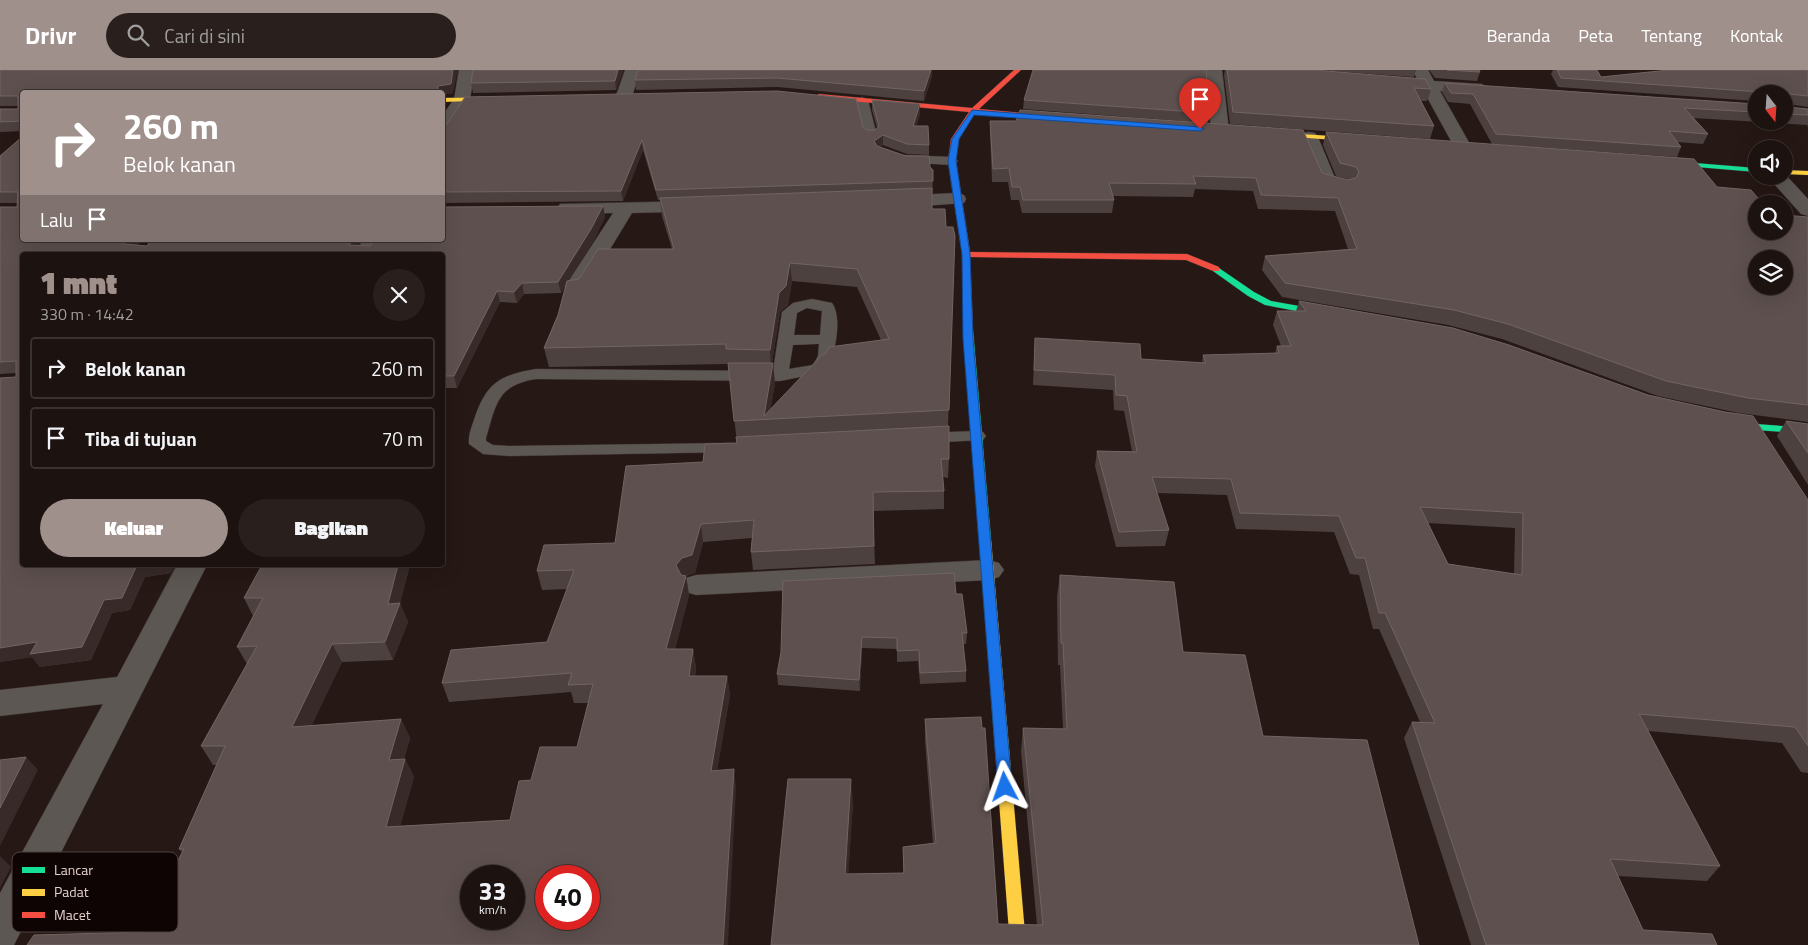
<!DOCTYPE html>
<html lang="id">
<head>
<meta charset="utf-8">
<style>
	:root { --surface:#1c120f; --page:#29201d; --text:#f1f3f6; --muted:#a09e9e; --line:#3a322f; --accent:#a0908b }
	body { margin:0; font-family:"Titillium Web",sans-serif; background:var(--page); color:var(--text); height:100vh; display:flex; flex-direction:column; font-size:19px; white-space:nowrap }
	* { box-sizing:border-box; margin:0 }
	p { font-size:16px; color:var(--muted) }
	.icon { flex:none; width:28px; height:28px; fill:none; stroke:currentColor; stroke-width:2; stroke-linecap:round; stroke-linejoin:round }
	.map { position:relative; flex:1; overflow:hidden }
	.panel { position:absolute; left:20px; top:182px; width:425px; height:315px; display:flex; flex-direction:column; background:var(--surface); border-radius:5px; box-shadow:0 5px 20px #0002,0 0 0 1px var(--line) }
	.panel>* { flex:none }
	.hud { position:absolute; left:20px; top:20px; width:425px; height:152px; border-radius:5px; box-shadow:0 5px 20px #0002,0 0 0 1px var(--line); background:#a0908b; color:#fff; overflow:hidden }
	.needle { width:32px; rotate:163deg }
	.controls { position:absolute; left:1748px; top:15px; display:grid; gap:10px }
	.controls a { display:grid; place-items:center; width:45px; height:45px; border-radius:50%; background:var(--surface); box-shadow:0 5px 20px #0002,0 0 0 1px var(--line); font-size:25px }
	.speed { position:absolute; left:460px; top:795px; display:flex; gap:10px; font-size:25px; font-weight:700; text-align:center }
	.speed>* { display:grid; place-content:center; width:65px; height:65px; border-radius:50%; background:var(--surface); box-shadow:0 5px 20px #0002,0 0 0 1px var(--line); line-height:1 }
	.speed small { font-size:12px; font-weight:400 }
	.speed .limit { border:8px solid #d22; background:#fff; color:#111 }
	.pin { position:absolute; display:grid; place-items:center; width:42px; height:42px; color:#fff; margin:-51px -21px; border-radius:50% 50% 50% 0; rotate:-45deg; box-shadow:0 0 5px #0007 }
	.pin .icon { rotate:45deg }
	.me { position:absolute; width:55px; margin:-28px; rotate:356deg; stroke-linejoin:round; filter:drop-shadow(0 0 4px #0008) }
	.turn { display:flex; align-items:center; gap:18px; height:105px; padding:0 20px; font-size:22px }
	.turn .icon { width:65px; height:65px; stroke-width:2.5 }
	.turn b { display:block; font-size:35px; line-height:42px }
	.then { display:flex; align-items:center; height:48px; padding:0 20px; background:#0003; gap:10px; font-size:19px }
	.round { display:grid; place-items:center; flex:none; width:52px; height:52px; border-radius:26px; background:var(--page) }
	.overview { display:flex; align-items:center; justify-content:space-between; height:85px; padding:0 20px }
	h1 { font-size:30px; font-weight:800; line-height:38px; color:var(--accent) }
	.primary-button { display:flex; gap:10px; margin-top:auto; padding:10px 20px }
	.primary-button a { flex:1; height:58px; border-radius:30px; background:var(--accent); color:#fff; font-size:20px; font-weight:800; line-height:58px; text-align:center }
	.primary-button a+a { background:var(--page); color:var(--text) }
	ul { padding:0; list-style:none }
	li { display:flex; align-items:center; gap:15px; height:62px; margin:0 10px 8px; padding:0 10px; border:2px solid var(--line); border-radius:5px }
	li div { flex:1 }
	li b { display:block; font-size:19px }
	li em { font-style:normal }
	header { display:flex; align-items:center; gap:30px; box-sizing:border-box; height:70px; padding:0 25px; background:var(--accent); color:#fff }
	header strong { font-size:24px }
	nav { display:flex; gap:28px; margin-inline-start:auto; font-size:18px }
	.search { width:350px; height:45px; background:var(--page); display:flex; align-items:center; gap:12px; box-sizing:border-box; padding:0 18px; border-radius:28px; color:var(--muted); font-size:19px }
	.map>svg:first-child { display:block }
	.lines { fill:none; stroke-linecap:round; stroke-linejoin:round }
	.lane-casing { stroke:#3f332f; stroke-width:1 }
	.street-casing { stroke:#3f332f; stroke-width:1 }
	.fast-casing { stroke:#3f332f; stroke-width:1 }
	.slow-casing { stroke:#3f332f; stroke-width:1 }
	.jam-casing { stroke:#3f332f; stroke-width:1 }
	.lane { fill:#5c5753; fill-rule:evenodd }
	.street { fill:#5c5753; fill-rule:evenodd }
	.fast { fill:#16e098; fill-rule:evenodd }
	.slow { fill:#ffcf43; fill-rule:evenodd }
	.jam { fill:#f24e42; fill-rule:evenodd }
	.wall { fill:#4d4140; fill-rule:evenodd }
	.shaded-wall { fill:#372a28 }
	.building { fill:#5d504e; stroke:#726462; fill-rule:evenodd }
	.route { fill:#1a73e8; stroke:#114b97 }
	.key { fill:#0e0403; stroke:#4e413f; stroke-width:1 }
	.key-label { font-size:14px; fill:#e2d0cb }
</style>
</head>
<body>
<header>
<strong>Drivr</strong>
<div class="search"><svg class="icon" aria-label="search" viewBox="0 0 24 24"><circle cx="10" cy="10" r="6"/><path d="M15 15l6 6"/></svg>Cari di sini</div>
<nav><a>Beranda</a><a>Peta</a><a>Tentang</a><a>Kontak</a></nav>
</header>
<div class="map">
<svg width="1808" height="875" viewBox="0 0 1808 875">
	<rect width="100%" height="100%" fill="#261814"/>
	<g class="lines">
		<defs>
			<g id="lane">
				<path d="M862,27L868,30L877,66L875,68H867L865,66L856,30Z"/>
				<path d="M903,85L952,87L958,91L952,95L899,92L897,89L899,86Z"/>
				<path d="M812,229L832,233C843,248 835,287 825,302L780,311L536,309C497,315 496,335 486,368V371L493,375L509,376L729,373L735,374L738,378L735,382L509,386L483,384L469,374C468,365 472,356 475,347C487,312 501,305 536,299L773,301L782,242L793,233ZM807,238L822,241L820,265H794L797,243ZM819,274L818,286L813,295L789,299L793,275Z"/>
				<path d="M977,361L983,362L986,366L983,370L923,373L917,372L914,368L917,364L923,363Z"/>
			</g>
			<g id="street">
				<path d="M459,0H475L470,29L448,63L442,64V46L454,29Z"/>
				<path d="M625,0H641L632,26L624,31L616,26Z"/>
				<path d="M1206,0H1222L1229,60L1226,64H1214L1211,60Z"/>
				<path d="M1416,0H1428L1434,11L1482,14L1490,19L1482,24L1440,21L1471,76L1468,80H1456L1423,20L1393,18L1385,13L1393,8L1418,10L1414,3Z"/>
				<path d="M1309,62L1315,63L1318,67L1335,108L1352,112L1354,116L1352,120L1345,122L1320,116L1300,67L1303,63Z"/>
				<path d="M1784,103L1808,129V146L1801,144L1767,106H1784Z"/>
				<path d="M957,123L964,125L966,129L964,133L894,138L887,136L884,132L887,128L894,126Z"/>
				<path d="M699,131L706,133L709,137L706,141L632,143L587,217L579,218L571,217L568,212L613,143L567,144L560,142L557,138L560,134Z"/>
				<path d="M363,170H383L374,185H354Z"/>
				<path d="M989,490L999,493L1004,500L999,507L989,510L696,525L686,522L681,515L686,508L696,505Z"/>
				<path d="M177,495H207L14,875H0V823L103,634L0,646V620L117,607Z"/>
			</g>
			<g id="fast">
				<path d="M1658,90L1756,98V102L1661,94H1658Z"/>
				<path d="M1216,196L1254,222L1271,231L1333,242L1338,245L1333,248L1265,235L1248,226L1213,201V197Z"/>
				<path d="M968,257L973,260L991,469L985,473L979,469L963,260Z"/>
				<path d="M1723,347L1756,354L1808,358V364L1756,360L1719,352L1718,350L1719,348Z"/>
			</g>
			<g id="slow">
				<path d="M503,27V29L501,30L442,32V28Z"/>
				<path d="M1270,62L1362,68L1366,70L1362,72L1268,65V63Z"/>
				<path d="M1784,100L1808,101V105L1784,104Z"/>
				<path d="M985,465L991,469L1026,875H1010L979,469Z"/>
			</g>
			<path id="jam" d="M1014,0H1021L979,39L1055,46L1058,48L1055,50L975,43L959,69L956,91L970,182L1187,184L1219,197V201H1213L1186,190L970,187L973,260L971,262H965L962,184L948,91L951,69L969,42L819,28L816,26L819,24L972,38Z"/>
		</defs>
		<use href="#lane" class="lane-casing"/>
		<use href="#street" class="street-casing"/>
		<use href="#fast" class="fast-casing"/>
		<use href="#slow" class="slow-casing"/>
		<use href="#jam" class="jam-casing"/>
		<use href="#lane" class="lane"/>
		<use href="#street" class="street"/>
		<use href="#fast" class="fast"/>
		<use href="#slow" class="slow"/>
		<use href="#jam" class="jam"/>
	</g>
	<g class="wall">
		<path d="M0,0L453,23L442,25V22H22V61L0,62V39H18V36H0Z"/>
		<path d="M473,0H623L616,20L473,23L471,13Z"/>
		<path d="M638,0H932V6L924,31L778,17L636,20L635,10Z"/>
		<path d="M1225,0H1314L1431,19L1427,31H1421L1434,56L1430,69L1230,54L1224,5Z"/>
		<path d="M1318,0H1416L1414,7Z"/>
		<path d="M1429,0H1479L1480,2L1477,11L1435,8Z"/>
		<path d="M1553,0H1597L1601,7L1808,0V37L1787,34L1788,37L1808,39V57L1807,55L1694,48L1708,64L1703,74L1677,72L1681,77L1677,87L1492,74L1470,34L1448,32L1442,22L1445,13L1756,34V51H1784V24H1756V32V31L1558,17L1551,4Z"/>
		<path d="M872,30L920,34V44L916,56L929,75V85L907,84L883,75L880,77L930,97L933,100L932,139L946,157L955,166L948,356L949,389L948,408L943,407L944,421V439L873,441L875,494L753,500L751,482L752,468L703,472L695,503L686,506L689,525L675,579H693L696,598L695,606H727L730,625L717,700L736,718L142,862L182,782L179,779L217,695H213L201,676L247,594L237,577L253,546L244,528L262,495H410L400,533L408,552L393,590L342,592L311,656L401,649L410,668L404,689H405L414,707L400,756L510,750L531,710L577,677L588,633H574L571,622L449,632L442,613L547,572L567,519L542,520L537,501L615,473L703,392L737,373L728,294L549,297L544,278L558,245L567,213L561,223L524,224L517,233L500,232L457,318H443L442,320V185H22V495L171,503L145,507L130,540L112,543L91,590L40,597L32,587L0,592V308L16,307V303L0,304V137H17L18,133H0V86L142,170L138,175L147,176L362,170L359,176H370L603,136L605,147L594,170L568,211L579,209L672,179L662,146L660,130H658L643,80L623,131L442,133V55L863,57L867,60H875L877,58L872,40ZM792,211L857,217L881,270L826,283L770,340L775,313L772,293L780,242L788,235Z"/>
		<path d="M1024,30L1210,43L1208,53L1023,39Z"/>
		<path d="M990,51L1322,103L1348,110H1351L1336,106L1323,75L1326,62L1717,117L1756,161L1808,147V352L1739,343L1658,326L1502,269L1448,255L1282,227L1262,200L1265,186L1348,179L1335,141L1258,139L1253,121L1195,119L1193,127L1113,126L1114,130L1112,143H1022L1019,130H1011L1008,112H992L990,63Z"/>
		<path d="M1299,231L1808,430V703L1801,702L1782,673L1648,661L1720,796L1707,811L1618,806L1643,860L1717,875H1471L1404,668L1412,652H1420L1379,559H1373L1359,505L1350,504L1334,462L1236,459L1227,425L1157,423L1169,460L1165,476L1116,477L1095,396L1097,381H1132L1124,341L1114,340L1113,320L1033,315L1035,268L1141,289L1202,293L1203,285L1275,284L1277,276H1281L1273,255L1277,241H1296ZM1428,453L1515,458L1514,504L1448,494Z"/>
		<path d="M1786,351L1808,354V415L1777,366Z"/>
		<path d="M1060,505L1183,582L1263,666L1419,875H771L853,732L848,804L903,803V777L933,773L925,671V649L998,854L1037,855L1021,681L1023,658L1063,659L1060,595H1058L1057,527Z"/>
		<path d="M956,524L967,563L966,574H963L966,601V612L920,614L918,591L897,592V579L862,578L860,621L778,615L777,604Z"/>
	</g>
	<g class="shaded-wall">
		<path d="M453,0H458L453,23L442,25V22H438V16Z"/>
		<path d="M618,0H623L616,20L615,11Z"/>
		<path d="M931,0H932V6L924,31V21Z"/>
		<path d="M444,27L446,37L442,42V29Z"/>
		<path d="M920,34V44L913,66V56Z"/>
		<path d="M883,65V75L874,81V71Z"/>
		<path d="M642,70L643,80L623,131L621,121Z"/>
		<path d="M603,136L605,147L594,170L561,223L558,212Z"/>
		<path d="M127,170H142L129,185L124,174Z"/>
		<path d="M352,170H362L354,185L349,175Z"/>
		<path d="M790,193L792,211L788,235L780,242L771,299L770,280L779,223Z"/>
		<path d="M522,213L524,224L517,233L514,222Z"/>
		<path d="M497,221L500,232L457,318L454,306Z"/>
		<path d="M773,293L775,313L769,349L764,346Z"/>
		<path d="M701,454L703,472L695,503L685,506L679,514L676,495Z"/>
		<path d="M137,495H176L171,503L145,507L130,540L112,543L91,590L40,597L32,587L0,592V578L104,530Z"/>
		<path d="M398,495H410L400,533L408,552L393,590L385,572L388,534Z"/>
		<path d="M686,506L689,525L670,598L666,579Z"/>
		<path d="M862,567V578L860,621L859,610Z"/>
		<path d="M332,574L342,592L302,676L292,657Z"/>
		<path d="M693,579L696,598L692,625L689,606Z"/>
		<path d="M727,606L730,625L714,719L711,701Z"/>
		<path d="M401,649L410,668L398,708L389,690Z"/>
		<path d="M26,687L38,700L0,776V738Z"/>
		<path d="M405,689L414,707L395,775L386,757Z"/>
		<path d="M734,699L736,718L728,875H723Z"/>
		<path d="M851,709L853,732L847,826L845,804Z"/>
		<path d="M0,786L11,797L0,818Z"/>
	</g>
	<g class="building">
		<path d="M0,0H453L451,14L438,16V22H22V51L0,52V39H18V26H0Z"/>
		<path d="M473,0H618L615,11L471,13Z"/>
		<path d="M638,0H931L924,21L777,8L635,10Z"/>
		<path d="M1033,0H1206L1210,43L1024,30Z"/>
		<path d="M1227,0H1314L1425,9L1431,19L1414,18L1434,56L1233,42Z"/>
		<path d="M1447,0H1479L1480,2Z"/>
		<path d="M1557,0H1597L1601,7L1669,0H1808V26L1789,24L1787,25L1788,37L1808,39V45L1784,44V24H1761V22L1561,8Z"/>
		<path d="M1445,13L1756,34V42L1684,38L1708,64L1669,61L1681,77L1496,64L1473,24L1451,23Z"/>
		<path d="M777,21L856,29L863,57L867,60H875L879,56L872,30L920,34L913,56H928L929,75L907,74L883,65L874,71L877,76L906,86H929L930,97L933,100V111L656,120L642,70L621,121L442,122V55L447,54L465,27Z"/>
		<path d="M1020,40L1303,60L1322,103L1348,110L1356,108L1359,102L1356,97L1340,93L1326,62L1694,89L1717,117L1751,120L1763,134H1756V161H1784V145L1808,147V335L1748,328L1666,311L1508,254L1454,240L1285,213L1265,186L1357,179L1338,128L1261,125L1256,108L1193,106L1196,114L1109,113L1114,130H1023L1020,117H1012L1009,98L993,99L990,51H1016ZM1756,189H1784V216H1756Z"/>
		<path d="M22,67V170H127L124,174L147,176L151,170H352L349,175L370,176L374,170H442V137L603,136L591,159L558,212L522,213L514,222L497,221L454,306H442V185H22V495H137L122,528L104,530L82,577L30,584L37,572L0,578V308L16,307V291L0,292V137H17L18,122H0V86Z"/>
		<path d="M932,118V139H945L946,157H953L955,166L949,340L734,351L728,293H773L764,346L822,285L826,283L829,277L889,269L857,199L790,193L786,216L779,223L770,280L726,279V274L544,278L558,245L567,211L579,209L598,179H674L660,128Z"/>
		<path d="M1299,231L1453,258L1509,275L1648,325L1725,342L1753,346L1808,430V676L1795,657L1639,644L1720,796L1610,789L1643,860L1712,864L1717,875H1486L1412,652L1435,653L1385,543H1379L1365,488H1356L1339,446L1240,443L1231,409L1152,407L1169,460L1119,462L1097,381L1137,382L1127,326L1116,325L1115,305L1034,300L1035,268L1140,274L1141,289L1206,293L1203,285L1279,283L1277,276H1291L1277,241H1306ZM1420,437L1523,443L1522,505L1448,494Z"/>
		<path d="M1786,351L1808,354V383Z"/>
		<path d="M949,356V389H941L944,421L873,422L874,476L751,482L754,450L701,454L692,485L682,488L676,495L681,505L686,506L666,579H693L689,606H727L711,701L734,699L723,875H27L34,865L142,862L184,779H179L225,676H201L257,576L237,577L263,528H244L262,495H398L388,534L400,533L385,572L332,574L292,657L401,649L389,690L405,689L386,757L510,750L519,711L531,710L540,677H577L593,614L568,615L572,603L442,613L451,580L547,572L574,500L537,501L544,475L615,473L626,396L703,392L705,374L737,373L736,367ZM471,806H514V849H471ZM546,806H589V849H546Z"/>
		<path d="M954,503L956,524H962L967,563H962L966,601L920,603L919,580L897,581V568L862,567L859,610L777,604L781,582L783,511Z"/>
		<path d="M1060,505L1174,512L1183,582L1245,585L1263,666L1367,670L1419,875H771L788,709H851L845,804L904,803L903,777L936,773L925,649L981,647L982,658H985L998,854L1043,855L1023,658L1067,659L1063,573H1061Z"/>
		<path d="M26,687L0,738V690Z"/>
	</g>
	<path class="route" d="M972,40L1200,57L1204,59L1200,61L974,45L959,69L956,91L970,184L973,269L1012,717L1010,721L1005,723L1000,721L998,717L963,269L962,184L948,91L952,69Z"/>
	<rect x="12" y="782" width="166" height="80" rx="8" class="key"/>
	<rect x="22" y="797" width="23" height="6" fill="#16e098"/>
	<rect x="22" y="819" width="23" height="7" fill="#ffcf43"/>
	<rect x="22" y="842" width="23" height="6" fill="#f24e42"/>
	<g class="key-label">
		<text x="54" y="805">Lancar</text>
		<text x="54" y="827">Padat</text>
		<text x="54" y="850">Macet</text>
	</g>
</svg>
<div class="controls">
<a><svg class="needle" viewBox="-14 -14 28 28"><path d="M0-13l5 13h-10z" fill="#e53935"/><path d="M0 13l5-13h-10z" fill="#a09e9e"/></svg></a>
<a><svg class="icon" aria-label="sound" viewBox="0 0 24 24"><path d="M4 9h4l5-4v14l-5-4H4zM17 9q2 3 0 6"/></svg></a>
<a><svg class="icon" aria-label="search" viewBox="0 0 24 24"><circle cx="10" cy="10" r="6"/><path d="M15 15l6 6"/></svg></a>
<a><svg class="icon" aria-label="layers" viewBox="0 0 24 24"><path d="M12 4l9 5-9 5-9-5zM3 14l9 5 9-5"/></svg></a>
</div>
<div class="speed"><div>33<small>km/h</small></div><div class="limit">40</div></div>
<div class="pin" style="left:1200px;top:59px;background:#d93025"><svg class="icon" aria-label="arrive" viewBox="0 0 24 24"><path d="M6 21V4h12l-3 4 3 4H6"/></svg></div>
<svg class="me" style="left:1005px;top:717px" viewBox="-20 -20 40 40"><path d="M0-17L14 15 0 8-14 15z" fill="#1a73e8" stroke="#fff" stroke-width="4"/></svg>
<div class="hud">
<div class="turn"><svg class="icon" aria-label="right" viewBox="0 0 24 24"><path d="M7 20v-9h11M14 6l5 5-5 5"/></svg><div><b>260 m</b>Belok kanan</div></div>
<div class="then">Lalu<svg class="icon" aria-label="arrive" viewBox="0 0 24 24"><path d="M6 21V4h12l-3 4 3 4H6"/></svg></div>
</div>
<section class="panel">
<div class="overview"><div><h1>1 mnt</h1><p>330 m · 14:42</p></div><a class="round"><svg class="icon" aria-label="close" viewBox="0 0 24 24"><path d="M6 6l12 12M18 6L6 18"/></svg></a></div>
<ul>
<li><svg class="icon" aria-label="right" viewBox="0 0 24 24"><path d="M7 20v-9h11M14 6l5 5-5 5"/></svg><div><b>Belok kanan</b></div><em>260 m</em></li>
<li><svg class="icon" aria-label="arrive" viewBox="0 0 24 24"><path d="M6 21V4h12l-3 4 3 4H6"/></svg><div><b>Tiba di tujuan</b></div><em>70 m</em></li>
</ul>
<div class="primary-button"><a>Keluar</a><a>Bagikan</a></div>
</section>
</div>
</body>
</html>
